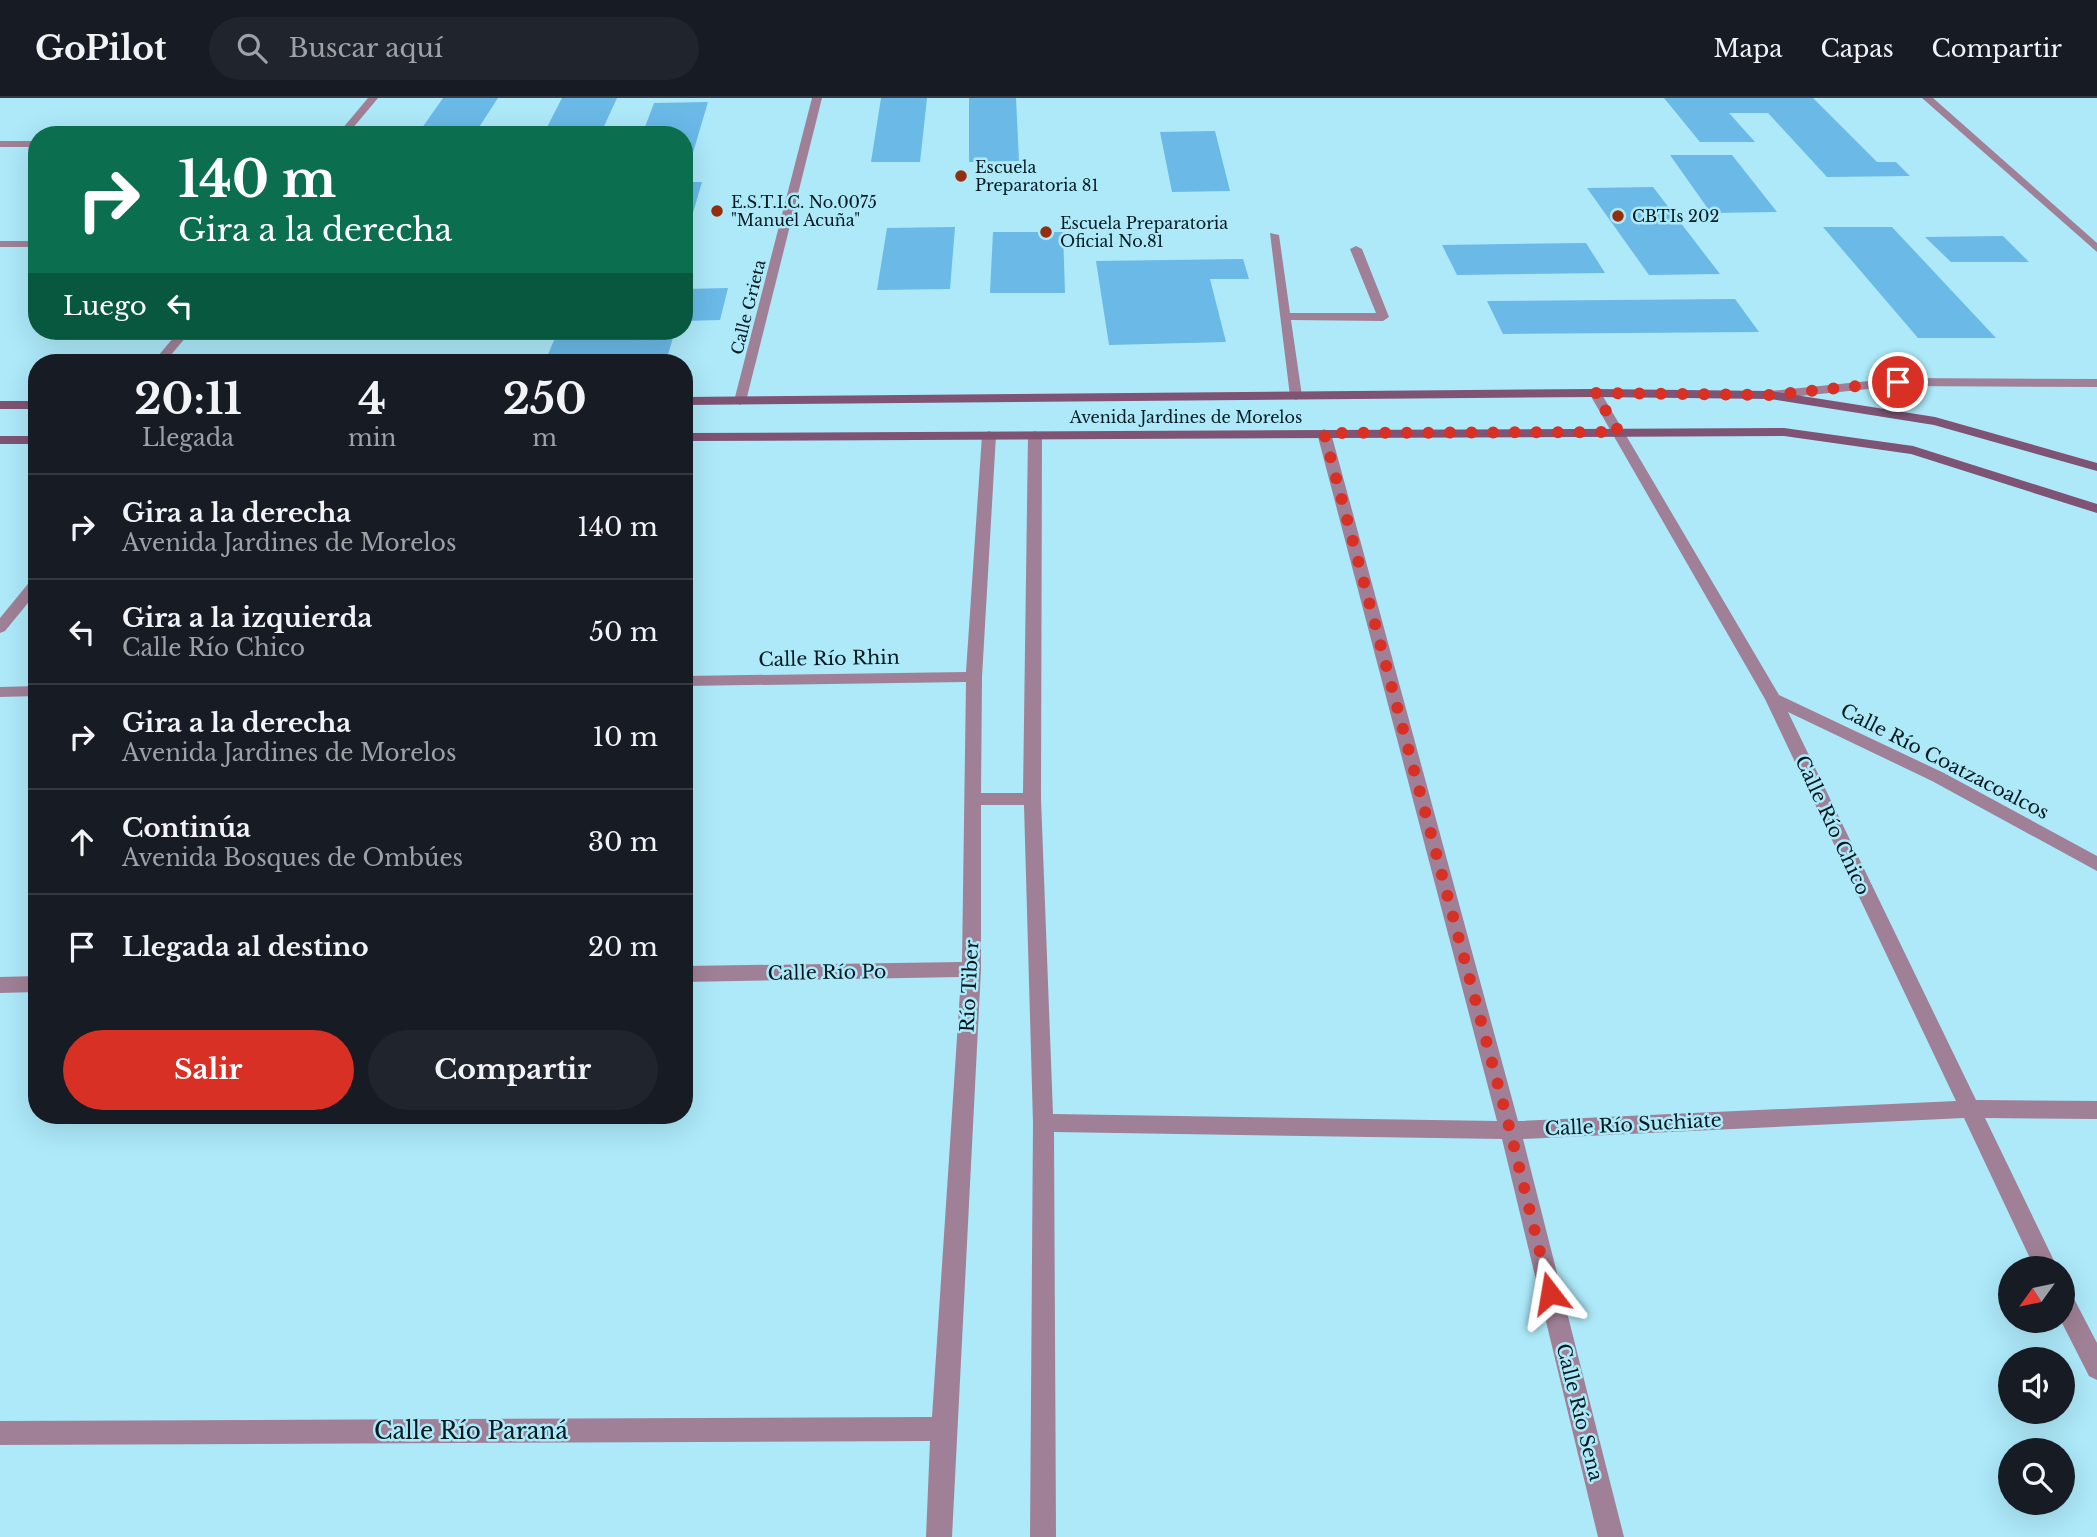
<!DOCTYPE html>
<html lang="es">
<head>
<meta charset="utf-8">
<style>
	:root { --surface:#171b24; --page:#20242c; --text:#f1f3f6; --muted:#9ea1a6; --line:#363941; --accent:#d93025 }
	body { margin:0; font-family:"Libre Baskerville",serif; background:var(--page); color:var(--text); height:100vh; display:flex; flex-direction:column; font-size:26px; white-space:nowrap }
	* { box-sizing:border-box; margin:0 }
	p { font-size:23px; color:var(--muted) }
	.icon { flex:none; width:38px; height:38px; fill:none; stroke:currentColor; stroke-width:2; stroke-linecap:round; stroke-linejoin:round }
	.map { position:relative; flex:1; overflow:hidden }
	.sheet { position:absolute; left:28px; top:256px; width:665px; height:770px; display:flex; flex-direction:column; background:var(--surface); border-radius:28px; box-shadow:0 7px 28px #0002 }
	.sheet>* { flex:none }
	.top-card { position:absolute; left:28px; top:28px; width:665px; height:214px; border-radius:28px; box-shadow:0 7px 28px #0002; background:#0b6e4f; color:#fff; overflow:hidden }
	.needle { width:46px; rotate:237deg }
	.buttons { position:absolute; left:1998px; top:1158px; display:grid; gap:14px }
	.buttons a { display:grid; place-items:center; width:77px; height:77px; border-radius:50%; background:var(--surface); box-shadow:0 7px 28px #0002; font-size:35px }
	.pin { position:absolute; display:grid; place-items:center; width:60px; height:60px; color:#fff; margin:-30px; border:4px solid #fff; border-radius:50%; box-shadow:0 2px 7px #0007 }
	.me { position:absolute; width:77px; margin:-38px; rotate:346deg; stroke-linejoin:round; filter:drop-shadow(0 0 5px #0008) }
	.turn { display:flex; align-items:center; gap:24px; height:147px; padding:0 35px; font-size:32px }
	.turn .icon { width:91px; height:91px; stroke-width:2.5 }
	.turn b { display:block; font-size:49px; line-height:60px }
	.then { display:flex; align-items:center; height:66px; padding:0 35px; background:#0003; gap:14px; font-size:26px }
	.eta { display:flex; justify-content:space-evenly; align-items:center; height:119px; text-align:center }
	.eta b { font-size:42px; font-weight:700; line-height:49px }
	.cta { display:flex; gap:14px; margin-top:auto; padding:14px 35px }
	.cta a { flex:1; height:80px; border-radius:42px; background:var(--accent); color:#fff; font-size:28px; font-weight:700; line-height:80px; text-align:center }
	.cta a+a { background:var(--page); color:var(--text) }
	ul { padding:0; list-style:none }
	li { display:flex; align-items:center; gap:21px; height:105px; padding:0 35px; border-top:2px solid var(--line) }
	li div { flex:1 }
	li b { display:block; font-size:26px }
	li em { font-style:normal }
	header { display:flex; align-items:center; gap:42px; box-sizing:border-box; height:98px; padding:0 35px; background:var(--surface); border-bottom:2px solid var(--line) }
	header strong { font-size:33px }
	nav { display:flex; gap:38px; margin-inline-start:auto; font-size:24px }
	.search { width:490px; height:63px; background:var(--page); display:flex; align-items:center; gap:18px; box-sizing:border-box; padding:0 24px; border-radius:38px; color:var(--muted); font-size:26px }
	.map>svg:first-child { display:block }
	.building { fill:#6ab9e7 }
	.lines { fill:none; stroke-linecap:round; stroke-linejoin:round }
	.lane { fill:#9f8096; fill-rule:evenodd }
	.street { fill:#9f8096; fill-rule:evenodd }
	.secondary { fill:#7e5374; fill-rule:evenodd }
	.route { stroke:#d93025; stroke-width:12; stroke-dasharray:0 21.6 }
	.poi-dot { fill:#952e0e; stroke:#ade9f9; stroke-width:2.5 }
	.labels { text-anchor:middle; stroke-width:5; stroke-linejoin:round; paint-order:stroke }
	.far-poi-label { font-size:16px; fill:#02191f; stroke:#ade9f9; text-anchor:start }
	.far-street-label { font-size:16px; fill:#02191f; stroke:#ade9f9 }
	.street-label { font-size:19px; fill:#02191f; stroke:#ade9f9 }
	.near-street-label { font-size:23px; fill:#02191f; stroke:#ade9f9 }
</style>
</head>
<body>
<header>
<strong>GoPilot</strong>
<div class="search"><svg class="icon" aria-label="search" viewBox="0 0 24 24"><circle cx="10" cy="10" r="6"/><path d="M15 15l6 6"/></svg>Buscar aquí</div>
<nav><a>Mapa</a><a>Capas</a><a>Compartir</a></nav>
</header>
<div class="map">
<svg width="2097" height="1439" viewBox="0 0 2097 1439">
	<rect width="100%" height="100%" fill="#ade9f9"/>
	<g class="building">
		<path d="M443,0H498L474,37H417Z"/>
		<path d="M562,0H617L600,37H543Z"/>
		<path d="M881,0H927L920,64H871Z"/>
		<path d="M969,0H1016L1019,63L969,64Z"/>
		<path d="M1664,0H1813L1877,64H1896L1910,78L1827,79L1768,15H1729L1755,44H1700Z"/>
		<path d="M708,4L692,58H684V37H642L654,5Z"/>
		<path d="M1215,33L1230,93L1172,94L1160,34Z"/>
		<path d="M1670,57H1732L1777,114L1711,115Z"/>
		<path d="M684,84H702L685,142H684Z"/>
		<path d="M1653,89L1720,176L1649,177L1587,90Z"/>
		<path d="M955,129L950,191L877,192L887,130Z"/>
		<path d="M1823,129H1892L1996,240H1918Z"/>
		<path d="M993,134H1063L1065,195H990Z"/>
		<path d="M2003,138L2029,164H1951L1925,139Z"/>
		<path d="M1586,145L1605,175L1457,177L1442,147Z"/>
		<path d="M1243,161L1249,181H1210L1226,244L1109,247L1096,163Z"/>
		<path d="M728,190L720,222L684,223V191Z"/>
		<path d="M1735,201L1759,234L1503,236L1487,203Z"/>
		<path d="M558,233H675L667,260L546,261Z"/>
	</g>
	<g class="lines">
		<path class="lane" d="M1270,135L1279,137L1290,215H1376L1350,151L1356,148L1362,151L1389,219L1383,223L1291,222L1302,298L1296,302L1290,298Z"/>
		<g class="street">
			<path d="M368,0H378L347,37H337Z"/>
			<path d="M812,0H822L746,303L740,307L734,303Z"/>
			<path d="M1922,0H1933L2097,145V154Z"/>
			<rect x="0" y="43" width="37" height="6"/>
			<rect x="0" y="143" width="37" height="6"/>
			<path d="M179,233H191L165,264H153Z"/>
			<path d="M1898,280L2097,281V289L1898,288L1770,301L1764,297L1770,293Z"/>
			<path d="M1595,291L1601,295L1779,597L1944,675L2097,758V773L1932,683L1788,614L1976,1002L2097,1003V1021L1985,1020L2058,1171H2035L1964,1020L1523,1041L1624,1439H1598L1502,1041L1054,1034L1056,1439H1030L1033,1025L1024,707H981V871L952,1439H926L930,1343L0,1347V1323L932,1319L961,879L684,884V868L962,864L966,584L684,588V578L966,574L982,337L989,333L996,337L982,579L981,695H1023L1028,337L1035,333L1042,337L1041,701L1053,1016L1497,1023L1317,335L1324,331L1331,335L1518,1023L1956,1003L1765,601L1589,295Z"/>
			<path d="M37,480V494L5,533L0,535V520L32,481Z"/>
			<path d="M37,588V598L0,599V589Z"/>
			<path d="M37,878V894L0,895V879Z"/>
			<path d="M2063,1192L2071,1195L2097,1245V1282L2089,1278L2061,1223Z"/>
		</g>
		<g class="secondary">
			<path d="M1595,291L1770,293L1935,319L2097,365V373L1934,327L1770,301L1595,299L684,307V299Z"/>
			<rect x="0" y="303" width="37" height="8"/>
			<path d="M1784,330L1913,348L2097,406V415L1911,356L1784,338L684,343V335Z"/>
			<rect x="0" y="338" width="37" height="8"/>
		</g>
	</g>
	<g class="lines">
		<path class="route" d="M1550,1195L1510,1032L1324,335L1619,334L1595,295L1770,297L1898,284"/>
	</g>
	<g class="poi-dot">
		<circle cx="961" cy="78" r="7"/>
		<circle cx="717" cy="113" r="7"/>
		<circle cx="1618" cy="118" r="7"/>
		<circle cx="1046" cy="134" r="7"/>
	</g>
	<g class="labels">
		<g class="far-poi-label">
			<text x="975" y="75">Escuela<tspan x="975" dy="18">Preparatoria 81</tspan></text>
			<text x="731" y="110">E.S.T.I.C. No.0075<tspan x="731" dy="18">"Manuel Acuña"</tspan></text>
			<text x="1632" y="124">CBTIs 202</text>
			<text x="1060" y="131">Escuela Preparatoria<tspan x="1060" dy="18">Oficial No.81</tspan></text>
		</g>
		<g class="far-street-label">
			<text transform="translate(748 209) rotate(-76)" y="6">Calle Grieta</text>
			<text x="1186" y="325">Avenida Jardines de Morelos</text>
		</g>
		<g class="street-label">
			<text transform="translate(829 560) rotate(-1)" y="7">Calle Río Rhin</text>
			<text transform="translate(1945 663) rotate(27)" y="7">Calle Río Coatzacoalcos</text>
			<text transform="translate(1833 727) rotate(65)" y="7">Calle Río Chico</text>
			<text transform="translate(827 874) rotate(-1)" y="7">Calle Río Po</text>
			<text transform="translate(969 888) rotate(-87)" y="7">Río Tiber</text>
			<text transform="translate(1633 1026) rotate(-3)" y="7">Calle Río Suchiate</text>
			<text transform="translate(1580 1314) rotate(76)" y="7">Calle Río Sena</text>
		</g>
		<g class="near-street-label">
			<text x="471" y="1341">Calle Río Paraná</text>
		</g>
	</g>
</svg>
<div class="buttons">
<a><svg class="needle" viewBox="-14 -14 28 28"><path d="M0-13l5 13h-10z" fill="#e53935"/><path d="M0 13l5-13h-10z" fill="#9ea1a6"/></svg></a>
<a><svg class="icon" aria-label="sound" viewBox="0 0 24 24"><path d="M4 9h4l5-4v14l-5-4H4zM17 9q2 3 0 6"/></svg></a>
<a><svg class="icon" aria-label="search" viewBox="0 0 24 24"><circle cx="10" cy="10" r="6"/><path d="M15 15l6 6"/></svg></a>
</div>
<div class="pin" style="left:1898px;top:284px;background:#d93025"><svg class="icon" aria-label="arrive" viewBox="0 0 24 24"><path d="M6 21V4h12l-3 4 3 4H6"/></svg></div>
<svg class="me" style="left:1550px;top:1195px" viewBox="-20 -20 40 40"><path d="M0-17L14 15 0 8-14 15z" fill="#d93025" stroke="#fff" stroke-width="4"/></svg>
<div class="top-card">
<div class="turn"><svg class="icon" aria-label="right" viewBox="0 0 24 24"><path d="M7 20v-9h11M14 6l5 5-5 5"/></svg><div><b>140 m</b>Gira a la derecha</div></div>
<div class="then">Luego<svg class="icon" aria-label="left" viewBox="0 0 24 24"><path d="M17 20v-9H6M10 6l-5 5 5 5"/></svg></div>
</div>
<section class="sheet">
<div class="eta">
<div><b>20:11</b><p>Llegada</p></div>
<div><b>4</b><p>min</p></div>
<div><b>250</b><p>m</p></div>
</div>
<ul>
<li><svg class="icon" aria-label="right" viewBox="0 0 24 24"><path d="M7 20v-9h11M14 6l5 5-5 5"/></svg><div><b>Gira a la derecha</b><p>Avenida Jardines de Morelos</p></div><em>140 m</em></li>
<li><svg class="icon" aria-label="left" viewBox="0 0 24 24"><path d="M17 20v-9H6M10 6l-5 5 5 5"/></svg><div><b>Gira a la izquierda</b><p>Calle Río Chico</p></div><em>50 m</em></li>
<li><svg class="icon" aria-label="right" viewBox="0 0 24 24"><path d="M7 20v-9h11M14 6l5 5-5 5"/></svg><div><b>Gira a la derecha</b><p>Avenida Jardines de Morelos</p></div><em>10 m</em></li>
<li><svg class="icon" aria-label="ahead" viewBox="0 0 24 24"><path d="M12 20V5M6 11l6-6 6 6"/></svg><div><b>Continúa</b><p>Avenida Bosques de Ombúes</p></div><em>30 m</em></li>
<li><svg class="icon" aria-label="arrive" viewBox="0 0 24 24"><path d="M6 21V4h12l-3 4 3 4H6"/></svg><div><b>Llegada al destino</b></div><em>20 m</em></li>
</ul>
<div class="cta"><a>Salir</a><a>Compartir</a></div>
</section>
</div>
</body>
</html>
